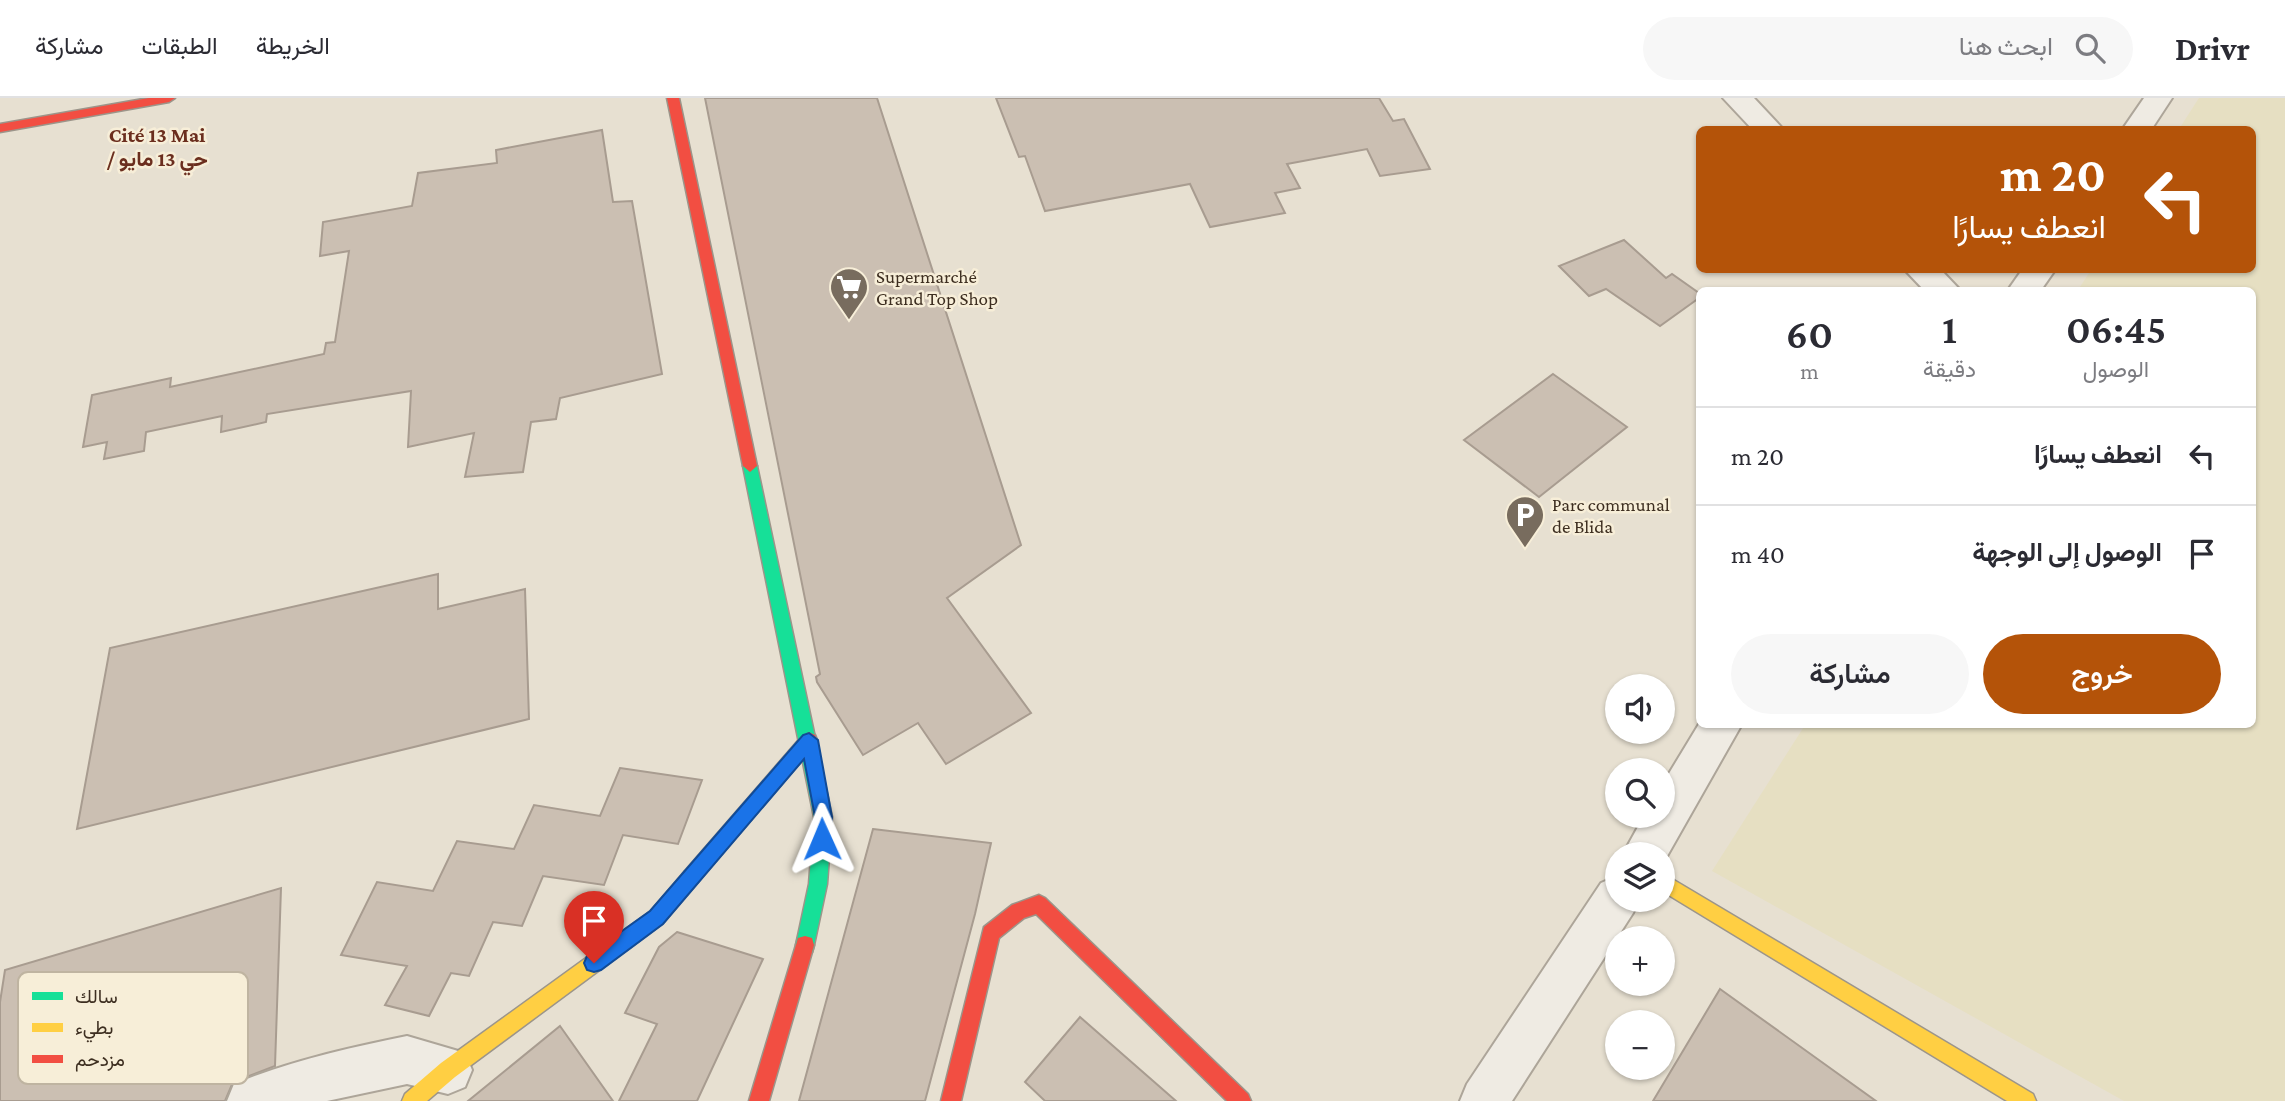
<!DOCTYPE html>
<html lang="ar">
<head>
<meta charset="utf-8">
<style>
	:root { --surface:#fff; --page:#f7f7f7; --text:#2b2b33; --muted:#7c7c81; --line:#e1e1e2; --accent:#b45309 }
	body { margin:0; font-family:"Crimson Pro",Vazirmatn,serif; background:var(--page); color:var(--text); direction:rtl; height:100vh; display:flex; flex-direction:column; font-size:26px; white-space:nowrap }
	* { box-sizing:border-box; margin:0 }
	p { font-size:23px; color:var(--muted) }
	.icon { flex:none; width:38px; height:38px; fill:none; stroke:currentColor; stroke-width:2; stroke-linecap:round; stroke-linejoin:round }
	.map { position:relative; flex:1; overflow:hidden; direction:ltr }
	.panel { position:absolute; left:1696px; top:189px; width:560px; height:441px; display:flex; flex-direction:column; background:var(--surface); border-radius:10px; box-shadow:0 2px 5px #0004; direction:rtl }
	.panel>* { flex:none }
	.guide { position:absolute; left:1696px; top:28px; width:560px; height:147px; border-radius:10px; box-shadow:0 2px 5px #0004; direction:rtl; background:#b45309; color:#fff; overflow:hidden }
	.tools { position:absolute; left:1605px; top:576px; display:grid; gap:14px }
	.tools a { display:grid; place-items:center; width:70px; height:70px; border-radius:50%; background:var(--surface); box-shadow:0 2px 5px #0004; font-size:35px }
	.pin { position:absolute; display:grid; place-items:center; width:60px; height:60px; color:#fff; margin:-72px -30px; border-radius:50% 50% 50% 0; rotate:-45deg; box-shadow:0 0 7px #0007 }
	.pin .icon { rotate:45deg }
	.me { position:absolute; width:77px; margin:-38px; rotate:359deg; stroke-linejoin:round; filter:drop-shadow(0 0 5px #0008) }
	.turn { display:flex; align-items:center; gap:24px; height:147px; padding:0 35px; font-size:32px }
	.turn .icon { width:91px; height:91px; stroke-width:2.5 }
	.turn b { display:block; font-size:49px; line-height:60px }
	.eta { display:flex; justify-content:space-evenly; align-items:center; height:119px; text-align:center }
	.eta b { font-size:42px; font-weight:600; line-height:49px }
	.button { display:flex; gap:14px; margin-top:auto; padding:14px 35px }
	.button a { flex:1; height:80px; border-radius:42px; background:var(--accent); color:#fff; font-size:28px; font-weight:600; line-height:80px; text-align:center }
	.button a+a { background:var(--page); color:var(--text) }
	ul { padding:0; list-style:none }
	li { display:flex; align-items:center; gap:21px; height:98px; padding:0 35px; border-top:2px solid var(--line) }
	li div { flex:1 }
	li b { display:block; font-size:26px }
	li em { font-style:normal }
	header { display:flex; align-items:center; gap:42px; box-sizing:border-box; height:98px; padding:0 35px; background:var(--surface); border-bottom:2px solid var(--line) }
	header strong { font-size:33px }
	nav { display:flex; gap:38px; margin-inline-start:auto; font-size:24px }
	.search { width:490px; height:63px; background:var(--page); display:flex; align-items:center; gap:18px; box-sizing:border-box; padding:0 24px; border-radius:38px; color:var(--muted); font-size:26px }
	.map>svg:first-child { display:block }
	.farmland { fill:#e6dfc2 }
	.building { fill:#cbbfb2; stroke:#a89c90; stroke-width:2 }
	.lines { fill:none; stroke-linecap:round; stroke-linejoin:round }
	.street-casing { stroke:#ada599; stroke-width:4 }
	.fast-casing { stroke:#9c958a; stroke-width:3 }
	.slow-casing { stroke:#9c958a; stroke-width:3 }
	.jam-casing { stroke:#9c958a; stroke-width:3 }
	.street { fill:#efebe3; fill-rule:evenodd }
	.fast { fill:#16e098; fill-rule:evenodd }
	.slow { fill:#ffcf43; fill-rule:evenodd }
	.jam { fill:#f24e42; fill-rule:evenodd }
	.route { fill:#1a73e8; stroke:#114b97; stroke-width:2 }
	.labels { text-anchor:middle; stroke-width:5; stroke-linejoin:round; paint-order:stroke }
	.poi-label { font-size:19px; fill:#3d2e20; stroke:#f7eed8; text-anchor:start }
	.far-district-label { font-size:21px; font-weight:bold; fill:#6b2e1e; stroke:#f7eed8 }
	.key { fill:#f7eed8; stroke:#bfb4a1; stroke-width:2 }
	.key-label { font-size:19px; fill:#3d2e20 }
</style>
</head>
<body>
<header>
<strong>Drivr</strong>
<div class="search"><svg class="icon" aria-label="search" viewBox="0 0 24 24"><circle cx="10" cy="10" r="6"/><path d="M15 15l6 6"/></svg>ابحث هنا</div>
<nav><a>الخريطة</a><a>الطبقات</a><a>مشاركة</a></nav>
</header>
<div class="map">
<svg width="2285" height="1003" viewBox="0 0 2285 1003">
	<rect width="100%" height="100%" fill="#e7e0d1"/>
	<path class="farmland" d="M2199,0H2285V1003H2124L1712,773L1805,627L2252,626V192H2078L2091,172H2252V32L2179,31Z"/>
	<g class="building">
		<path d="M705,0H877L1021,447L947,500L1031,615L946,666L918,625L863,657L817,584L816,579L820,576Z"/>
		<path d="M996,0H1379L1393,23L1404,21L1430,71L1380,78L1367,51L1287,66L1300,90L1275,95L1285,115L1210,129L1190,86L1045,113L1025,58L1019,59Z"/>
		<path d="M602,32L613,104L632,103L662,276L560,300L556,321L531,324L523,374L465,379L474,335L408,349L411,293L267,316L266,324L221,334L222,318L146,334L144,353L104,361L107,344L83,349L92,297L171,280L170,289L324,256L326,245L335,244L349,153L320,158L323,124L412,108L418,75L497,65L496,52Z"/>
		<path d="M1624,142L1666,180L1672,176L1699,195V200L1660,228L1606,191L1589,198L1559,168Z"/>
		<path d="M1553,276L1627,329L1539,399L1464,342Z"/>
		<path d="M438,476V511L525,491L529,621L77,731L110,550Z"/>
		<path d="M620,670L702,682L678,746L623,737L604,787L543,778L522,828L493,824L469,878L451,875L429,918L385,907L407,868L341,857L377,784L433,793L457,743L514,751L534,707L600,718Z"/>
		<path d="M873,731L991,745L975,816L925,1003H799Z"/>
		<path d="M281,790L275,968L233,984L225,1003H0V904L5,872Z"/>
		<path d="M677,834L763,861L697,1003H619L657,926L625,915L659,849Z"/>
		<path d="M1720,891L1876,1003H1653Z"/>
		<path d="M1080,919L1176,1003H1045L1025,984Z"/>
		<path d="M560,928L613,1003H468Z"/>
	</g>
	<g class="lines">
		<defs>
			<g id="street">
				<path d="M1723,0H1754L1784,32H1753Z"/>
				<path d="M2144,0H2172L2151,32H2122Z"/>
				<path d="M1905,172H1941L1960,192H1924Z"/>
				<path d="M2022,172H2055L2041,192H2008Z"/>
				<path d="M1699,626H1742L1662,767V756H1623L1644,718H1662V687Z"/>
				<path d="M1617,778V802H1639L1633,815L1512,1003H1460L1467,986L1601,785Z"/>
				<path d="M407,938L465,955L472,972L465,989L448,996L407,986L327,1003H227L234,986C290,963 348,950 407,938Z"/>
			</g>
			<path id="fast" d="M750,362L757,368L832,719L827,786L814,847L812,854L805,856L798,854L796,847L809,786L814,719L743,368Z"/>
			<g id="slow">
				<path d="M691,770L697,773L700,779L697,785L663,825L455,979L427,1003H402L405,996L441,965L651,813L685,773Z"/>
				<path d="M1662,775L2033,996L2036,1003H2007L1662,793Z"/>
			</g>
			<g id="jam">
				<path d="M149,0H175L169,4L0,34V26Z"/>
				<path d="M667,0H679L757,368L750,374L743,368Z"/>
				<path d="M809,634L815,637L817,642L815,647L697,785L691,788L685,785L682,779L685,773L803,637Z"/>
				<path d="M1039,797L1045,800L1248,996L1251,1003H1227L1036,816L1024,820L999,840L961,1003H941L984,829L1012,807Z"/>
				<path d="M805,838L812,840L814,847L769,1003H749L796,847L798,840Z"/>
			</g>
		</defs>
		<use href="#street" class="street-casing"/>
		<use href="#fast" class="fast-casing"/>
		<use href="#slow" class="slow-casing"/>
		<use href="#jam" class="jam-casing"/>
		<use href="#street" class="street"/>
		<use href="#fast" class="fast"/>
		<use href="#slow" class="slow"/>
		<use href="#jam" class="jam"/>
	</g>
	<path class="route" d="M809,635L818,642L832,719L828,747L822,750L815,747V719L804,661L663,826L601,872L594,874L587,872L584,865L587,858L650,813L803,637Z"/>
	<defs>
		<symbol id="supermarket-pin" viewBox="-11 -11 22 30"><path d="M0 17L-7.5 6A9.5 9.5 0 1 1 7.5 6Z" fill="#786c5e" stroke="#f7eed8"/><path d="M-6-5.5h2.5l.6 2H6L4.5 2H-2.5L-4.4-4H-6ZM-1.5 3.2a1.3 1.3 0 1 0 .1 0ZM3 3.2a1.3 1.3 0 1 0 .1 0Z" fill="#fff"/></symbol>
		<symbol id="parking-pin" viewBox="-11 -11 22 30"><path d="M0 17L-7.5 6A9.5 9.5 0 1 1 7.5 6Z" fill="#786c5e" stroke="#f7eed8"/><path d="M-3.5-5.5H1a3.5 3.5 0 0 1 0 7H-1V5.5H-3.5ZM-1-3.4V-.6H.8a1.4 1.4 0 0 0 0-2.8Z" fill="#fff"/></symbol>
	</defs>
	<g fill-rule="evenodd">
		<use href="#supermarket-pin" x="827" y="167" width="44" height="60"/>
		<use href="#parking-pin" x="1503" y="395" width="44" height="60"/>
	</g>
	<g class="labels">
		<g class="poi-label">
			<text x="876" y="185">Supermarché<tspan x="876" dy="22">Grand Top Shop</tspan></text>
			<text x="1552" y="413">Parc communal<tspan x="1552" dy="22">de Blida</tspan></text>
		</g>
		<g class="far-district-label">
			<text x="157" y="44">Cité 13 Mai<tspan x="157" dy="24">/ حي 13 مايو</tspan></text>
		</g>
	</g>
	<rect x="18" y="874" width="230" height="112" rx="10" class="key"/>
	<rect x="32" y="894" width="31" height="8" fill="#16e098"/>
	<rect x="32" y="925" width="31" height="9" fill="#ffcf43"/>
	<rect x="32" y="957" width="31" height="8" fill="#f24e42"/>
	<g class="key-label">
		<text x="75" y="905">سالك</text>
		<text x="75" y="936">بطيء</text>
		<text x="75" y="968">مزدحم</text>
	</g>
</svg>
<div class="tools">
<a><svg class="icon" aria-label="sound" viewBox="0 0 24 24"><path d="M4 9h4l5-4v14l-5-4H4zM17 9q2 3 0 6"/></svg></a>
<a><svg class="icon" aria-label="search" viewBox="0 0 24 24"><circle cx="10" cy="10" r="6"/><path d="M15 15l6 6"/></svg></a>
<a><svg class="icon" aria-label="layers" viewBox="0 0 24 24"><path d="M12 4l9 5-9 5-9-5zM3 14l9 5 9-5"/></svg></a>
<a>+</a>
<a>−</a>
</div>
<div class="pin" style="left:594px;top:865px;background:#d93025"><svg class="icon" aria-label="arrive" viewBox="0 0 24 24"><path d="M6 21V4h12l-3 4 3 4H6"/></svg></div>
<svg class="me" style="left:822px;top:741px" viewBox="-20 -20 40 40"><path d="M0-17L14 15 0 8-14 15z" fill="#1a73e8" stroke="#fff" stroke-width="4"/></svg>
<div class="guide">
<div class="turn"><svg class="icon" aria-label="left" viewBox="0 0 24 24"><path d="M17 20v-9H6M10 6l-5 5 5 5"/></svg><div><b>20 m</b>انعطف يسارًا</div></div>
</div>
<section class="panel">
<div class="eta">
<div><b>06:45</b><p>الوصول</p></div>
<div><b>1</b><p>دقيقة</p></div>
<div><b>60</b><p>m</p></div>
</div>
<ul>
<li><svg class="icon" aria-label="left" viewBox="0 0 24 24"><path d="M17 20v-9H6M10 6l-5 5 5 5"/></svg><div><b>انعطف يسارًا</b></div><em>20 m</em></li>
<li><svg class="icon" aria-label="arrive" viewBox="0 0 24 24"><path d="M6 21V4h12l-3 4 3 4H6"/></svg><div><b>الوصول إلى الوجهة</b></div><em>40 m</em></li>
</ul>
<div class="button"><a>خروج</a><a>مشاركة</a></div>
</section>
</div>
</body>
</html>
